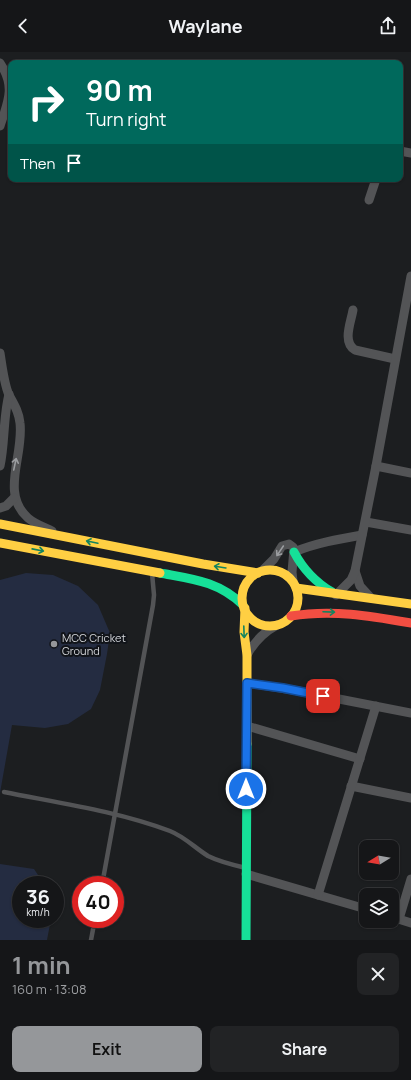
<!DOCTYPE html>
<html lang="en">
<head>
<meta charset="utf-8">
<style>
	:root { --surface:#151618; --page:#222325; --text:#f1f3f6; --muted:#9d9fa2; --line:#343537; --accent:#95979a }
	body { margin:0; font-family:Manrope,sans-serif; background:var(--page); color:var(--text); height:100vh; display:flex; flex-direction:column; font-size:15px; white-space:nowrap }
	* { box-sizing:border-box; margin:0 }
	p { font-size:13px; color:var(--muted) }
	.icon { flex:none; width:22px; height:22px; fill:none; stroke:currentColor; stroke-width:2; stroke-linecap:round; stroke-linejoin:round }
	.map { position:relative; height:888px; overflow:hidden }
	.drawer { display:flex; flex-direction:column; background:var(--surface); flex:1 }
	.drawer>* { flex:none }
	.guide { position:absolute; left:8px; top:8px; width:395px; height:122px; border-radius:8px; box-shadow:0 1px 3px #0004,0 0 0 1px var(--line); background:#00695c; color:#fff; overflow:hidden }
	.needle { width:26px; rotate:259deg }
	.tools { position:absolute; left:359px; top:788px; display:grid; gap:8px }
	.tools a { display:grid; place-items:center; width:40px; height:40px; border-radius:8px; background:var(--surface); box-shadow:0 1px 3px #0004,0 0 0 1px var(--line); font-size:20px }
	.speed { position:absolute; left:12px; top:824px; display:flex; gap:8px; font-size:20px; font-weight:700; text-align:center }
	.speed>* { display:grid; place-content:center; width:52px; height:52px; border-radius:50%; background:var(--surface); box-shadow:0 1px 3px #0004,0 0 0 1px var(--line); line-height:1 }
	.speed small { font-size:10px; font-weight:400 }
	.speed .limit { border:6px solid #d22; background:#fff; color:#111 }
	.pin { position:absolute; display:grid; place-items:center; width:34px; height:34px; color:#fff; margin:-17px; border-radius:8px; box-shadow:0 2px 6px #0006 }
	.me { position:absolute; width:44px; margin:-22px; rotate:0deg; stroke-linejoin:round; filter:drop-shadow(0 0 3px #0008) }
	.turn { display:flex; align-items:center; gap:14px; height:84px; padding:0 12px; font-size:18px }
	.turn .icon { width:52px; height:52px; stroke-width:2.5 }
	.turn b { display:block; font-size:28px; line-height:34px }
	.then { display:flex; align-items:center; height:38px; padding:0 12px; background:#0003; gap:8px; font-size:15px }
	.round { display:grid; place-items:center; flex:none; width:42px; height:42px; border-radius:8px; background:var(--page) }
	.head { display:flex; align-items:center; justify-content:space-between; height:68px; padding:0 12px }
	h1 { font-size:24px; font-weight:700; line-height:30px; color:var(--accent) }
	.cta { display:flex; gap:8px; margin-top:auto; padding:8px 12px }
	.cta a { flex:1; height:46px; border-radius:8px; background:var(--accent); color:#111; font-size:16px; font-weight:700; line-height:46px; text-align:center }
	.cta a+a { background:var(--page); color:var(--text) }
	header { display:flex; justify-content:space-between; align-items:center; height:52px; padding:0 12px; background:var(--surface); font-size:18px; font-weight:700 }
	.map>svg:first-child { display:block }
	.green { fill:#242c41 }
	.lines { fill:none; stroke-linecap:round; stroke-linejoin:round }
	.lane { stroke:#535456; stroke-width:4.5 }
	.street { stroke:#535456; stroke-width:9 }
	.fast { stroke:#16e098; stroke-width:9 }
	.slow { stroke:#ffcf43; stroke-width:9 }
	.jam { stroke:#f24e42; stroke-width:9 }
	.oneway { stroke:#9b9da0 }
	.oneway2 { stroke:#14845f }
	.route-casing { stroke:#114b97; stroke-width:10 }
	.route { stroke:#1a73e8; stroke-width:7 }
	.poi-dot { fill:#95979a; stroke:#111419; stroke-width:1.5 }
	.labels { text-anchor:middle; stroke-width:4; stroke-linejoin:round; paint-order:stroke }
	.poi-label { font-size:11px; fill:#d6d8dc; stroke:#111419; text-anchor:start }
</style>
</head>
<body>
<header><svg class="icon" aria-label="back" viewBox="0 0 24 24"><path d="M15 5l-7 7 7 7"/></svg>Waylane<svg class="icon" aria-label="share" viewBox="0 0 24 24"><path d="M12 15V3M7 8l5-5 5 5M5 13v7h14v-7"/></svg></header>
<div class="map">
<svg width="411" height="888" viewBox="0 0 411 888">
	<rect width="100%" height="100%" fill="#1c1e20"/>
	<g class="green">
		<path d="M26,521L53,523L78,534L98,553L110,581L107,602L100,638L91,657L68,672L45,676L12,673L0,741V670H1H0V528Z"/>
		<path d="M0,812L34,817L40,826L44,833H21V867H51L47,888H0Z"/>
	</g>
	<g class="lines">
		<g class="lane">
			<path d="M4,740C59,751 117,759 170,779C185,785 195,796 208,804C220,810 233,813 246,816"/>
			<path d="M102,833L153,553L154,543L152,521"/>
			<path d="M91,888L95,867"/>
		</g>
		<g class="street">
			<path d="M0,11C16,34 8,50 0,74"/>
			<path d="M400,99L411,101"/>
			<path d="M369,148L376,127"/>
			<path d="M353,258C351,270 342,290 355,298L395,307"/>
			<path d="M0,301C2,313 4,332 9,343C14,352 19,360 20,371C24,404 0,441 28,466C35,472 44,475 52,479"/>
			<path d="M0,414C5,391 3,366 9,342"/>
			<path d="M376,414L411,421"/>
			<path d="M0,456L6,454L14,446"/>
			<path d="M366,470L411,478"/>
			<path d="M294,500C316,491 339,487 362,483"/>
			<path d="M262,519L274,507L282,494L289,492L293,495L294,497L292,520L293,529"/>
			<path d="M355,519L360,534L371,546"/>
			<path d="M336,543L351,528L355,519L376,414L411,224"/>
			<path d="M247,603C254,590 264,580 277,573"/>
			<path d="M247,631L293,638L411,661"/>
			<path d="M247,674L360,707"/>
			<path d="M351,734L411,746"/>
			<path d="M246,822L366,857"/>
			<path d="M318,843L376,654"/>
			<path d="M392,865L411,871"/>
			<path d="M399,867L411,827"/>
		</g>
		<g class="fast">
			<path d="M294,500C303,517 315,530 332,540"/>
			<path d="M160,521C192,527 218,529 243,553"/>
			<path d="M246,888L247,692"/>
		</g>
		<g class="slow">
			<path d="M0,472L203,512L258,521"/>
			<path d="M0,491L160,521"/>
			<circle cx="270" cy="546" r="28"/>
			<path d="M296,536L411,552"/>
			<path d="M245,556L244,580L247,603V692"/>
		</g>
		<path class="jam" d="M291,564C332,557 371,564 411,571"/>
	</g>
	<defs><path id="oneway-shaft" d="M-6 0H5M1.5-3L5.5 0L1.5 3" fill="none" stroke-width="1.6" stroke-linecap="round" stroke-linejoin="round"/></defs>
	<g class="oneway">
		<use href="#oneway-shaft" transform="translate(15 412) rotate(-78)"/>
		<use href="#oneway-shaft" transform="translate(280 499) rotate(124)"/>
	</g>
	<g class="oneway2">
		<use href="#oneway-shaft" transform="translate(92 490) rotate(-168)"/>
		<use href="#oneway-shaft" transform="translate(38 498) rotate(11)"/>
		<use href="#oneway-shaft" transform="translate(220 515) rotate(-171)"/>
		<use href="#oneway-shaft" transform="translate(329 560) rotate(2)"/>
		<use href="#oneway-shaft" transform="translate(244 580) rotate(88)"/>
	</g>
	<g class="lines">
		<defs>
			<path id="route" d="M246,737L247,631L283,636L323,644"/>
		</defs>
		<use href="#route" class="route-casing"/>
		<use href="#route" class="route"/>
	</g>
	<circle class="poi-dot" cx="54" cy="592" r="4"/>
	<g class="labels">
		<g class="poi-label">
			<text x="62" y="590">MCC Cricket<tspan x="62" dy="13">Ground</tspan></text>
		</g>
	</g>
</svg>
<div class="tools">
<a><svg class="needle" viewBox="-14 -14 28 28"><path d="M0-13l5 13h-10z" fill="#e53935"/><path d="M0 13l5-13h-10z" fill="#9d9fa2"/></svg></a>
<a><svg class="icon" aria-label="layers" viewBox="0 0 24 24"><path d="M12 4l9 5-9 5-9-5zM3 14l9 5 9-5"/></svg></a>
</div>
<div class="speed"><div>36<small>km/h</small></div><div class="limit">40</div></div>
<div class="pin" style="left:323px;top:644px;background:#d93025"><svg class="icon" aria-label="arrive" viewBox="0 0 24 24"><path d="M6 21V4h12l-3 4 3 4H6"/></svg></div>
<svg class="me" style="left:246px;top:737px" viewBox="-20 -20 40 40"><circle r="17" fill="#1a73e8" stroke="#fff" stroke-width="3"/><path d="M0-11L8 9 0 5-8 9z" fill="#fff"/></svg>
<div class="guide">
<div class="turn"><svg class="icon" aria-label="right" viewBox="0 0 24 24"><path d="M7 20v-9h11M14 6l5 5-5 5"/></svg><div><b>90 m</b>Turn right</div></div>
<div class="then">Then<svg class="icon" aria-label="arrive" viewBox="0 0 24 24"><path d="M6 21V4h12l-3 4 3 4H6"/></svg></div>
</div>
</div>
<section class="drawer">
<div class="head"><div><h1>1 min</h1><p>160 m · 13:08</p></div><a class="round"><svg class="icon" aria-label="close" viewBox="0 0 24 24"><path d="M6 6l12 12M18 6L6 18"/></svg></a></div>
<div class="cta"><a>Exit</a><a>Share</a></div>
</section>
</body>
</html>
